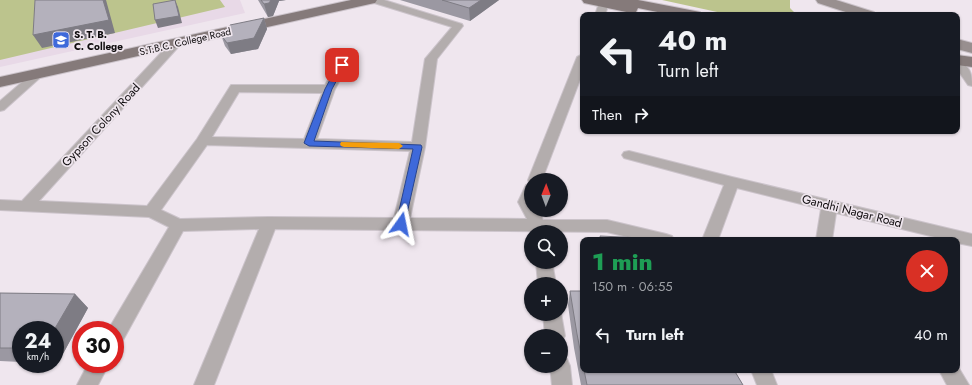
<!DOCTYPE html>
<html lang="en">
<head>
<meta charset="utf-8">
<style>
	:root { --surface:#171b24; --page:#242831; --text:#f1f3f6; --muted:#9ea1a6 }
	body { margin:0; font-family:Jost,sans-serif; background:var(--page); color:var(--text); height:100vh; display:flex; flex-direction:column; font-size:15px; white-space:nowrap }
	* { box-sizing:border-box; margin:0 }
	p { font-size:13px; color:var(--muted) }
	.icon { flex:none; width:22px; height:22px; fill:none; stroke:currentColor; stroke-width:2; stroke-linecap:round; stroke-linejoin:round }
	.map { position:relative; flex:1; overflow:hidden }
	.side { position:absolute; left:580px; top:237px; width:380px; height:136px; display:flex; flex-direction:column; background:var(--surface); border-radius:8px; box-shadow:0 1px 3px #0004 }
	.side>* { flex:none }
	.banner { position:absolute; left:580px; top:12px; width:380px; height:122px; border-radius:8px; box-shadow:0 1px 3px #0004; background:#171b24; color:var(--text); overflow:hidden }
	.needle { width:26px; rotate:1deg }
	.controls { position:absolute; left:524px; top:173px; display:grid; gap:8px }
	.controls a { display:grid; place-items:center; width:44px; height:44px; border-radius:50%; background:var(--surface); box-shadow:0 1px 3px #0004; font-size:20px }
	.speed { position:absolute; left:12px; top:321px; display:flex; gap:8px; font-size:20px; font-weight:700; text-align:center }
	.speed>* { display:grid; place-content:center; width:52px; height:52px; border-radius:50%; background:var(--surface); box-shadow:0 1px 3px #0004; line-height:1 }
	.speed small { font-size:10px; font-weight:400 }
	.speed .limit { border:6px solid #d22; background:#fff; color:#111 }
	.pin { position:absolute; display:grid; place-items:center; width:34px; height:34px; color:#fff; margin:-17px; border-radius:8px; box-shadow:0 2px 6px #0006 }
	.me { position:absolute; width:44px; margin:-22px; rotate:12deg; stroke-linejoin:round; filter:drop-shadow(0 0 3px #0008) }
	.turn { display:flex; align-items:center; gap:14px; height:84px; padding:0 12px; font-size:18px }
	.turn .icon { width:52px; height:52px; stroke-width:2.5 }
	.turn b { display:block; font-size:28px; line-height:34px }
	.then { display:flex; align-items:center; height:38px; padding:0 12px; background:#0003; gap:8px; font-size:15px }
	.round { display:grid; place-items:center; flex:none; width:42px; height:42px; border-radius:21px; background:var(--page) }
	.head { display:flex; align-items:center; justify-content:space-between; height:68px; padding:0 12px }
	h1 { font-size:24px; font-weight:800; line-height:30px; color:#1e9e55 }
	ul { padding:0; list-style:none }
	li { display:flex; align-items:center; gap:12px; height:60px; padding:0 12px }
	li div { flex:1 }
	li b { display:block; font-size:15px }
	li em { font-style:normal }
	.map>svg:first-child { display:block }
	.built { fill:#e8d9e7 }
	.green { fill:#bcc48d }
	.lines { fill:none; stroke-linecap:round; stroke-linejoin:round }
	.street-casing { stroke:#cbc3ca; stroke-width:2 }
	.secondary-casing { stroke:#cbc3ca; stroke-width:2 }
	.primary-casing { stroke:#cbc3ca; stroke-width:2 }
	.street { fill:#b3adad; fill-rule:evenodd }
	.secondary { fill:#988f8f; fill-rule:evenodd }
	.primary { fill:#857a7a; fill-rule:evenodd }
	.wall { fill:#9b98a2 }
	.shaded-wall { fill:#7e7c84 }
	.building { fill:#b4b1bc; stroke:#7e7c84 }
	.route { fill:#3e69da; stroke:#28448e }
	.slow { fill:#f59e0b }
	.labels { text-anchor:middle; stroke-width:3.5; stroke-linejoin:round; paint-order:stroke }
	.far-poi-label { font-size:10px; font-weight:bold; fill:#0f0c0e; stroke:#efe6ee; text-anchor:start }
	.far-street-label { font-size:10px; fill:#0f0c0e; stroke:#efe6ee }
	.street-label { font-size:12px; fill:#0f0c0e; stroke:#efe6ee }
</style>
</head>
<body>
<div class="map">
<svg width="972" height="385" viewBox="0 0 972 385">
	<rect width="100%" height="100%" fill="#efe6ee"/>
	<path class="built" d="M0,0H240L245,13L0,67Z"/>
	<g class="green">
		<path d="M0,0H220L225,7L0,60Z"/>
		<path d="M662,0H790V8L797,15H731Z"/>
	</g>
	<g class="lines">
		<defs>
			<g id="street">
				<path d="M369,0H384L462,24L463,26L437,59L425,147L410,218L527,219L518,202L526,185L531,184V210H538L543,220H607L666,234L672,236L674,240H640L607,232L275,229L214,385H194L259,229L183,231L122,342L115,344V330H108L169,227L149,217L0,210V200L22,201L172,41L176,40L181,43L180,45L39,201L147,206L197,139L231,85H325L338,63H346L348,65L335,89L317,139L412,142L425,59L452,27L371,2ZM239,92L322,93L304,139L212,137ZM207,145L410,151L394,218L269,217L180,219L161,210Z"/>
				<path d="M604,0L609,3L605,15H595L599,3Z"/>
				<path d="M583,54V72L542,180H531V184H530L528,180L577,57Z"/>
				<path d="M961,64C971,66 972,77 972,86L968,85L957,69V65Z"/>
				<path d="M39,70L43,71L45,73L43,75L4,110L0,111V101L35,71Z"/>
				<path d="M629,151L732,177L972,234V246L957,243V240H947L836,213L832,240H816L821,209L737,188L718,240H702L724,185L624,158L622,155L624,152Z"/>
				<path d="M536,262H552L556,284H538Z"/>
				<path d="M561,313L565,336L561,342V336H545L543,314Z"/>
				<path d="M561,357L567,359L570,366L572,385H552L550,366H561Z"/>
				<path d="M88,364H109L98,385H77Z"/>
				<path d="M957,365L969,385H947L939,370H957Z"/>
				<path d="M751,370H771L777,385H757Z"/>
			</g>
			<g id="secondary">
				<path d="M816,0H836L874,12L876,15H855L818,3Z"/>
				<path d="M957,39L972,43V53L957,49Z"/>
			</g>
			<g id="primary">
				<path d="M351,0H377L375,3L370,4L0,87V77Z"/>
				<path d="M582,0H638L695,11L700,12L702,15H672L638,8L636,12L631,13L584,3Z"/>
				<path d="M957,55L972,57V67L957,65Z"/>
			</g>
		</defs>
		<use href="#street" class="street-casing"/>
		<use href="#secondary" class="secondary-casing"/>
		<use href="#primary" class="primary-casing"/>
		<use href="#street" class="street"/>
		<use href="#secondary" class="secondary"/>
		<use href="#primary" class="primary"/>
	</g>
	<g class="wall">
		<path d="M258,0H286L279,1L273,16L268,17Z"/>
		<path d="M400,0H499L470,21Z"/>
		<path d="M264,18L267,29L258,49L231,54L225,46L221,35Z"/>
		<path d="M570,291H583V370H734L743,385H581L574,348L568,305Z"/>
		<path d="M0,293L75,294L88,308L58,363H55V330H21V362L0,361Z"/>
	</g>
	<g class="shaded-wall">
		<path d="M103,0H106L115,33L42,48L33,35Z"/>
		<path d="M175,0L178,7L182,23L158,28L155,20Z"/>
		<path d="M271,0H286L279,1L273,16L268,17L264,4Z"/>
		<path d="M481,0H499L470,21L469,8Z"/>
		<path d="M264,18L267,29L258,49L231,54L227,43Z"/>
		<path d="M75,294L88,308L58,363L55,360V330H54Z"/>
	</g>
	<g class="building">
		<path d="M35,0H103L109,20L33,35Z"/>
		<path d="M175,0L179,16L155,20L153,4Z"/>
		<path d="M261,0H271L269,3L264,4Z"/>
		<path d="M442,0H481L469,8Z"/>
		<path d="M264,18L254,38L227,43L221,35L230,25Z"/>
		<path d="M600,236L684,240H601Z"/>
		<path d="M570,291H583V365L577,334Z"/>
		<path d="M0,293L75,294L54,330H21V348H0Z"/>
		<path d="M584,370H734L743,385H587Z"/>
	</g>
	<path class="route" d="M339,63L345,65L332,89L314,141L421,145L422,147L404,227L401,228L396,224L413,149L309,146L304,143L325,89Z"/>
	<path class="slow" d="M341,142L399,143L403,146L399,149L344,147L341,146L340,144Z"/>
	<defs>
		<symbol id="university-square" viewBox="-11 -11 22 22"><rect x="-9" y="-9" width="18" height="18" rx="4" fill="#3e69da" stroke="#efe6ee"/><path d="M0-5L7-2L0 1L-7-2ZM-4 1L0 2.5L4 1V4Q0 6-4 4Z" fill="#fff"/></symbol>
	</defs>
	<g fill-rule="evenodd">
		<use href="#university-square" x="51" y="30" width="20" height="20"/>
	</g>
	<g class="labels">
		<g class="far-poi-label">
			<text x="74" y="38">S. T. B.<tspan x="74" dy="12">C. College</tspan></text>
		</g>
		<g class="far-street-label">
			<text transform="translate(185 41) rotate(-13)" y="4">S.T.B.C. College Road</text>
		</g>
		<g class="street-label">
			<text transform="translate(101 125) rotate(-47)" y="4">Gypson Colony Road</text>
			<text transform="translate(852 211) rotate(14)" y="4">Gandhi Nagar Road</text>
		</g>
	</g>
</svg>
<div class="controls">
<a><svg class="needle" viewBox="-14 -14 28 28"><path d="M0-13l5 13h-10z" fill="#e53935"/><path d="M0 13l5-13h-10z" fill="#9ea1a6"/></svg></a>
<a><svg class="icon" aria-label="search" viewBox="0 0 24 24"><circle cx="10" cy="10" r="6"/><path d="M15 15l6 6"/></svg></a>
<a>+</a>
<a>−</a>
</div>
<div class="speed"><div>24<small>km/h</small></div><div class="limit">30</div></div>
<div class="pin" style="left:342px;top:65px;background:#d93025"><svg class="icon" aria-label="arrive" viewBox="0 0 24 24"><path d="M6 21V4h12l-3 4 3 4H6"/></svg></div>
<svg class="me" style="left:401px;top:224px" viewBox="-20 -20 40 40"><path d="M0-17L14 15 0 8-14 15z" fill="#3e69da" stroke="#fff" stroke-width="4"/></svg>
<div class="banner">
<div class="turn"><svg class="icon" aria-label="left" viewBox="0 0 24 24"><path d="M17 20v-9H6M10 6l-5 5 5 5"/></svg><div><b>40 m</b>Turn left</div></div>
<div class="then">Then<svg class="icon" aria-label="right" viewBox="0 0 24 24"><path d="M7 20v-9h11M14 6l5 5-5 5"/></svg></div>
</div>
<section class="side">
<div class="head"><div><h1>1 min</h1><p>150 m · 06:55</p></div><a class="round" style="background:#d93025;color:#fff"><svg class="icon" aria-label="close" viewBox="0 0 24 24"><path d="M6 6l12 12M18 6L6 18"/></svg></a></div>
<ul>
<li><svg class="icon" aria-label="left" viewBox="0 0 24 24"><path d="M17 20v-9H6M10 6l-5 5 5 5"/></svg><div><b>Turn left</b></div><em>40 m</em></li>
</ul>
</section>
</div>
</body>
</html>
